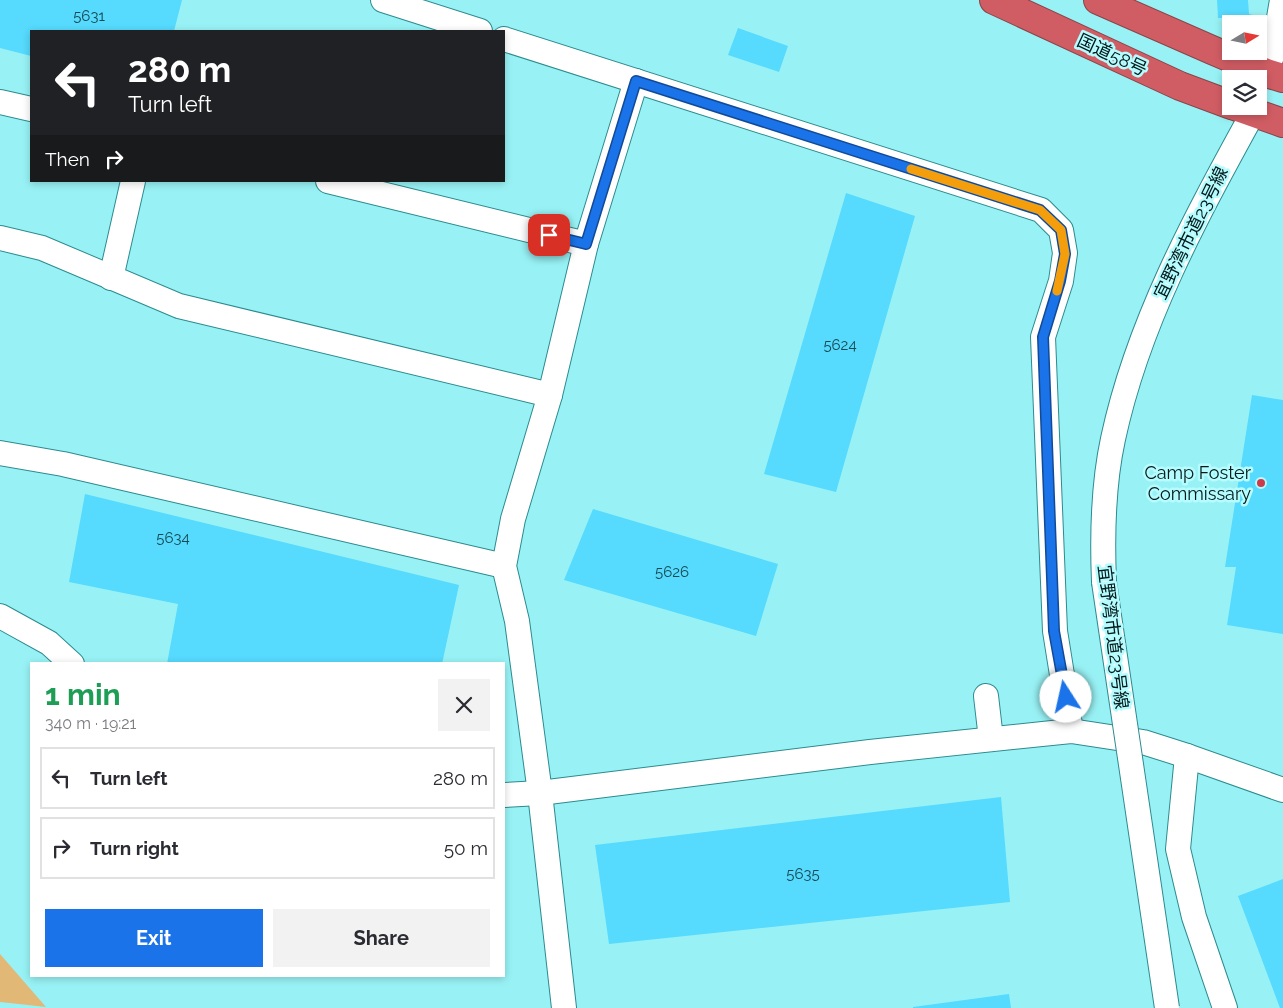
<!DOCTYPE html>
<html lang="en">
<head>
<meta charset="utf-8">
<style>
	:root { --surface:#fff; --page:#f2f2f3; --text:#2b2b33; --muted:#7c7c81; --line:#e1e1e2; --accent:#1a73e8 }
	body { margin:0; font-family:Raleway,"Noto Sans JP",sans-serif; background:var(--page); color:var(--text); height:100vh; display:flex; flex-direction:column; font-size:19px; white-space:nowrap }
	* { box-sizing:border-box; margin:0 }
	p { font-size:16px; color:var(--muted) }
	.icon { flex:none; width:28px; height:28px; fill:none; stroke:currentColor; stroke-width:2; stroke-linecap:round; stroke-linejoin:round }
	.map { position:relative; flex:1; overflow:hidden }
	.sheet { position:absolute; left:30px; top:662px; width:475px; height:315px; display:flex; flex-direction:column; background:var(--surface); border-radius:0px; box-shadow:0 2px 8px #0003 }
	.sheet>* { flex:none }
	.banner { position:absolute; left:30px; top:30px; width:475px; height:152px; border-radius:0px; box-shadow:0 2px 8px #0003; background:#202124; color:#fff; overflow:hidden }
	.needle { width:32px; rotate:80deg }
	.buttons { position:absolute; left:1222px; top:15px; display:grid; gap:10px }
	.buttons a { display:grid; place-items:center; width:45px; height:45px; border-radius:0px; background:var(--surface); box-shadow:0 2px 8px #0003; font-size:25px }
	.pin { position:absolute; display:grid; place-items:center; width:42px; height:42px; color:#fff; margin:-21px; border-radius:10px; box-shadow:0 2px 8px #0006 }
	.me { position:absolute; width:55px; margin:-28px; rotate:350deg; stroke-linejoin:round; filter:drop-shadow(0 0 4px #0008) }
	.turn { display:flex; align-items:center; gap:18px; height:105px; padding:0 15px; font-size:22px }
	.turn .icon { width:65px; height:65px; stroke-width:2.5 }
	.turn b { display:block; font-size:35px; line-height:42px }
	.then { display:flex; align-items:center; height:48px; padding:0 15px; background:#0003; gap:10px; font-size:19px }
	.round { display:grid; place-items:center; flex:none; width:52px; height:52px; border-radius:0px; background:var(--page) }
	.summary { display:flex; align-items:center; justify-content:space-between; height:85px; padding:0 15px }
	h1 { font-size:30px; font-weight:700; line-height:38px; color:#1e9e55 }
	.button { display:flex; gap:10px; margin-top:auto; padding:10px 15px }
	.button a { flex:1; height:58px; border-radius:0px; background:var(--accent); color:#fff; font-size:20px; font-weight:700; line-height:58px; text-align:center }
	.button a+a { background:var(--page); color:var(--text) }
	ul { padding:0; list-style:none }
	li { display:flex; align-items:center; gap:15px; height:62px; margin:0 10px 8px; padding:0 5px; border:2px solid var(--line); border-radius:0px }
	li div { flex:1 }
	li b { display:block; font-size:19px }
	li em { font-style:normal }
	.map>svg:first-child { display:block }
	.green { fill:#e2b876 }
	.building { fill:#56dafd }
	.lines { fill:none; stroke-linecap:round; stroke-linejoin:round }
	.minor-casing { stroke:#2c8b8f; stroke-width:26 }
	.highway-casing { stroke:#88454a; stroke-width:30 }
	.minor { stroke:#fff; stroke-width:24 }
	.highway { stroke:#d15d64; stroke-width:28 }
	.minor-bridge-casing { stroke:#2c8b8f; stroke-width:26; stroke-linecap:butt }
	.minor-bridge { stroke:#fff; stroke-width:24 }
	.route-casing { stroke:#114b97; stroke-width:12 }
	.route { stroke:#1a73e8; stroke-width:9 }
	.slow { stroke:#f59e0b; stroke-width:9 }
	.poi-dot { fill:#cb3b4c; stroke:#b6fcfe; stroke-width:2 }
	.labels { text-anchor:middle; stroke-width:5; stroke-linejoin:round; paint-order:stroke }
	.number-label { font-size:15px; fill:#164953 }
	.street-label { font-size:18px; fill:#00191a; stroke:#b6fcfe }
	.poi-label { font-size:18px; fill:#00191a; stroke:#b6fcfe; text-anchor:end }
</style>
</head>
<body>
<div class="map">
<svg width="1283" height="1008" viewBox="0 0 1283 1008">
	<rect width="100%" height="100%" fill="#98f2f5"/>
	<path class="green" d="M0,954L46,1007L0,1002Z"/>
	<g class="building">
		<path d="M0,0H182L174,31H31V56L0,48Z"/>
		<path d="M1217,0H1248L1249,14L1253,15V24H1239V18H1218Z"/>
		<path d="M738,28L788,46L779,72L728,55Z"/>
		<path d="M846,193L915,216L836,492L764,474Z"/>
		<path d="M1252,395L1283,400V634L1227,625L1236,567H1225Z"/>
		<path d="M85,494L459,585L442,664H167L178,604L69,582Z"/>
		<path d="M593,509L778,564L756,636L564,580Z"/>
		<path d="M1001,797L1010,902L609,944L595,845Z"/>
		<path d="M1283,879V1008H1280L1238,896Z"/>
		<path d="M1009,994L1011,1008H913V1007Z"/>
	</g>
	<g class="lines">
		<defs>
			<g id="minor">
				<path d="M383,0L480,31"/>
				<path d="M504,39L1041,210L1061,230L1065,253L1061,281L1043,337L1055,631L1071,731"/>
				<path d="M1266,73L1273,53L1282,0"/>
				<path d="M0,102L31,109"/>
				<path d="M328,181L586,244"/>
				<path d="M0,238L42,248L179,306L550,395"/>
				<path d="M111,278L133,181"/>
				<path d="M0,453L63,464L504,566"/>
				<path d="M1104,582C1102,534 1103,485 1113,439C1138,322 1196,217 1253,113"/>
				<path d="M0,616L49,643L72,664"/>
				<path d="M986,696L991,739"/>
				<path d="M1187,756L1178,849L1194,917L1225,1008"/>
				<path d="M504,795L540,793L870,752L1071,731L1143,742L1187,756L1283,790"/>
				<path d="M564,1008L540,793L517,621L504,566L513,519L550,395L586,244L636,81"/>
			</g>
			<g id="highway">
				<path d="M994,0L1180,86L1231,105"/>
				<path d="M1098,0L1212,50L1266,73L1283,78"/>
				<path d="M1235,106L1283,123"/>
			</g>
		</defs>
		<use href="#minor" class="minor-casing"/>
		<use href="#highway" class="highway-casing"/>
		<use href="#minor" class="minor"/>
		<use href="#highway" class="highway"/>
		<defs>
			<path id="minor-bridge" d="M1104,582L1167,1008"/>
		</defs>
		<use href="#minor-bridge" class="minor-bridge-casing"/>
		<use href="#minor-bridge" class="minor-bridge"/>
	</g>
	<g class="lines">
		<defs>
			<path id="route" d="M549,235L586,244L636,81L1040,210L1061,230L1065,254L1060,281L1043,337L1054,631L1066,697"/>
		</defs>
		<use href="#route" class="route-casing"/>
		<use href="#route" class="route"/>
		<path class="slow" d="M911,169L1040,210L1061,230L1065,254L1057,291"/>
	</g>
	<circle class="poi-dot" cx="1261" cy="483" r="5"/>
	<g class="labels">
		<g class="number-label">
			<text x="89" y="21">5631</text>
			<text x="840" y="350">5624</text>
			<text x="173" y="543">5634</text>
			<text x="672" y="577">5626</text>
			<text x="803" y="879">5635</text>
		</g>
		<g class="street-label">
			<text transform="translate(1112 55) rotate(25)" y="6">国道58号</text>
			<text transform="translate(1191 233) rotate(-64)" y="6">宜野湾市道23号線</text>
			<text transform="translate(1113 637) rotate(83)" y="6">宜野湾市道23号線</text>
		</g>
		<g class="poi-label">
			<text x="1251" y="479">Camp Foster<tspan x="1251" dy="21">Commissary</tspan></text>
		</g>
	</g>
</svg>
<div class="buttons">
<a><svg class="needle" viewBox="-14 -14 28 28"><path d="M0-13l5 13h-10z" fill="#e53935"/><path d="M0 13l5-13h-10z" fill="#7c7c81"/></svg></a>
<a><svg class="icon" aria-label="layers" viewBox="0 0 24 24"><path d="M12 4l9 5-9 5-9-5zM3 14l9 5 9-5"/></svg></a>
</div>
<div class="pin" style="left:549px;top:235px;background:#d93025"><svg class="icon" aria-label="arrive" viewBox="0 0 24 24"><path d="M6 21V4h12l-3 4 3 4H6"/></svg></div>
<svg class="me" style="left:1066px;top:697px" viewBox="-20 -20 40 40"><circle r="19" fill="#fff"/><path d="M0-13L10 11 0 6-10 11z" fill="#1a73e8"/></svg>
<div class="banner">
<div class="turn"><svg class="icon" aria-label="left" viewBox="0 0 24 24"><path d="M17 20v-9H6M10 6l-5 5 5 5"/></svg><div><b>280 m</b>Turn left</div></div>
<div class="then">Then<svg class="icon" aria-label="right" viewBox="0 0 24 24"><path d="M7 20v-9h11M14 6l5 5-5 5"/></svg></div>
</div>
<section class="sheet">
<div class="summary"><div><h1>1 min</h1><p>340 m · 19:21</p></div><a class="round"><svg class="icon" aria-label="close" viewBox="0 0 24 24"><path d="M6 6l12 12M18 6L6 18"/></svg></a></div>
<ul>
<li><svg class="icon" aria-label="left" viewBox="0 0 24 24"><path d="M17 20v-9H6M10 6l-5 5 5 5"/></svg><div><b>Turn left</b></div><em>280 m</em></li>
<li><svg class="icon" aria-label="right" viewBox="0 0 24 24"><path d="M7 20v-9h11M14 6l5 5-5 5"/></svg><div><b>Turn right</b></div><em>50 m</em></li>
</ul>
<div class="button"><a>Exit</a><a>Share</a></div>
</section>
</div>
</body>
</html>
